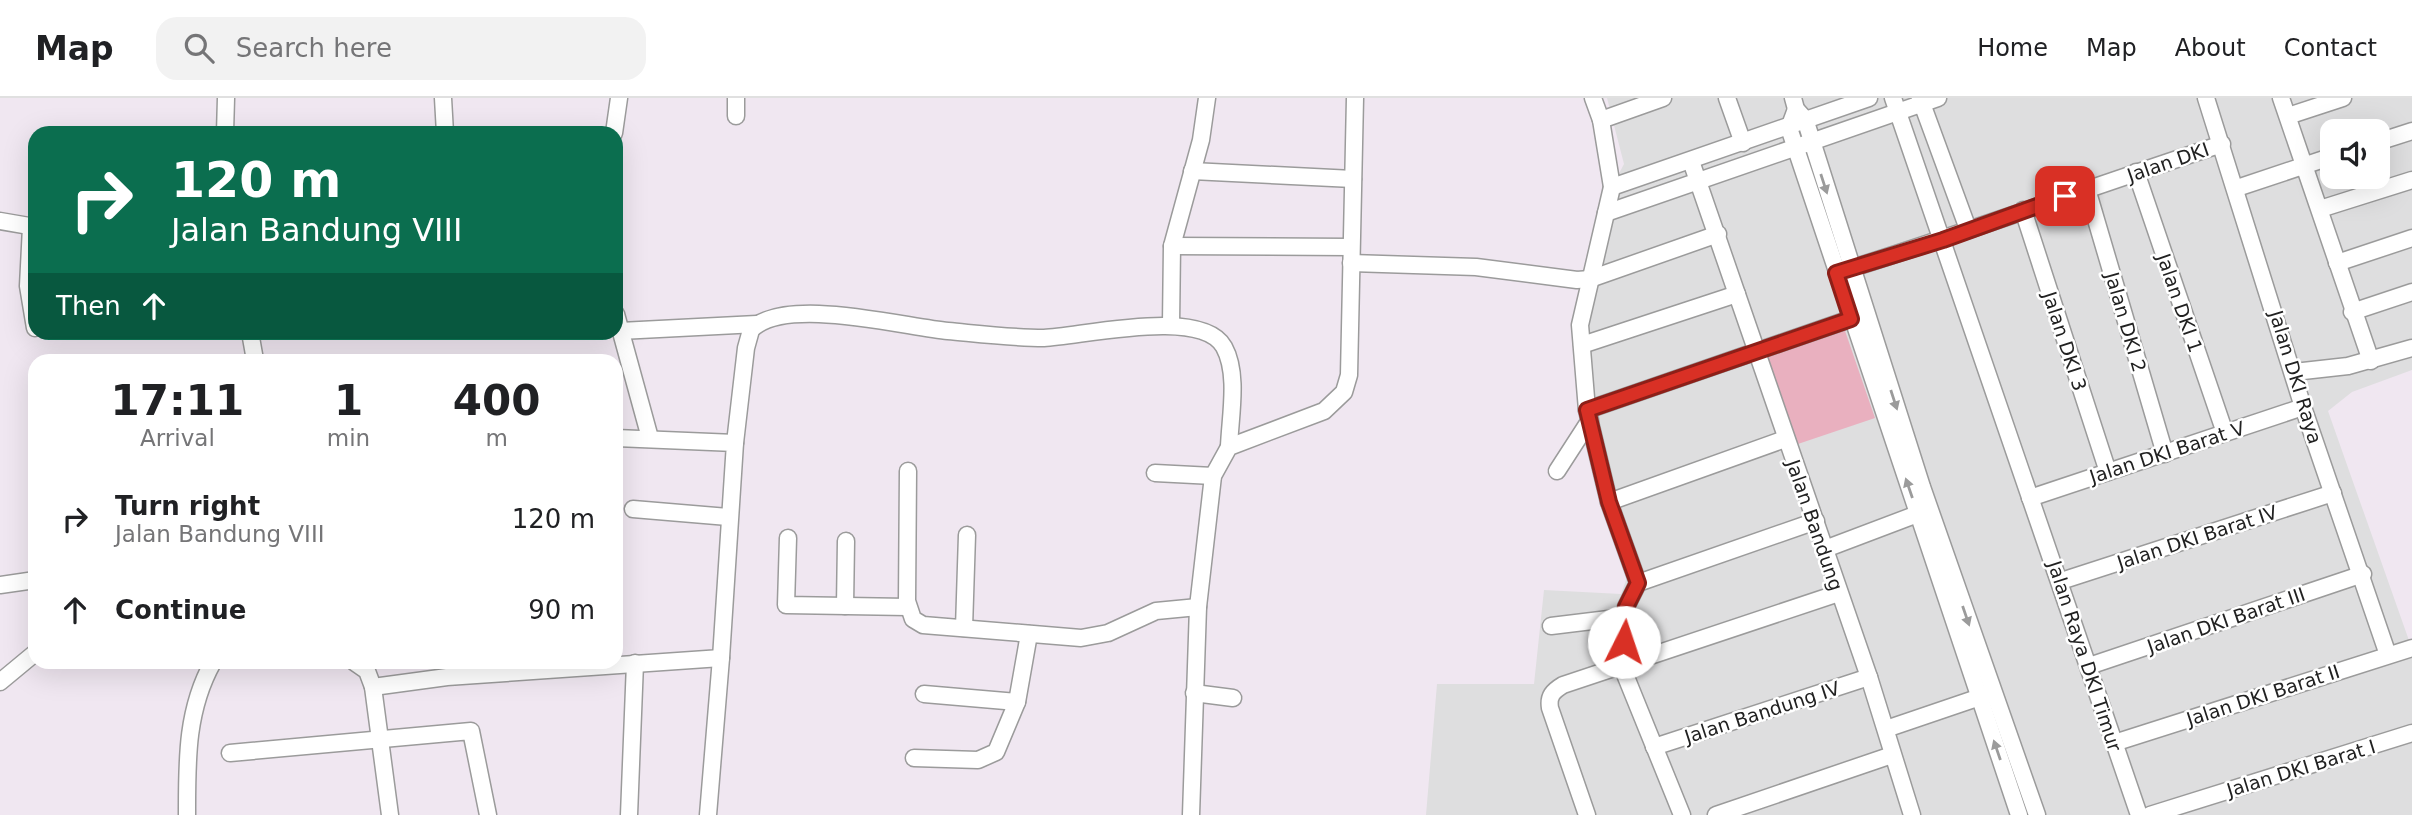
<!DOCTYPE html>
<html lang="en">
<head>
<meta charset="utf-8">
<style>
	:root { --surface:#fff; --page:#f2f2f2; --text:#202124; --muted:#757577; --line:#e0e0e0 }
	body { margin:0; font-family:"DejaVu Sans",sans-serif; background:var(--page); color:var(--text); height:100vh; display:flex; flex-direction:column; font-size:26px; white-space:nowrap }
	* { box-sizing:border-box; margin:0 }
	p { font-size:23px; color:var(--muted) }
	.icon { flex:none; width:38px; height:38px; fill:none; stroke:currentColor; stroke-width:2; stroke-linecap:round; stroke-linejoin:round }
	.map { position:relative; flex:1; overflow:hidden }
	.side { position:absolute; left:28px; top:256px; width:595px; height:315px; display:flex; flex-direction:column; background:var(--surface); border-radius:21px; box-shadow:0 7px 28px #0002 }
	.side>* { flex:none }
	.guide { position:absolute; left:28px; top:28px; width:595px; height:214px; border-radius:21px; box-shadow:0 7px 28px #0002; background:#0b6e4f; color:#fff; overflow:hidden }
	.fabs { position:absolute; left:2320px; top:21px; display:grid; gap:14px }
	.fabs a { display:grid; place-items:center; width:70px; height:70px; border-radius:14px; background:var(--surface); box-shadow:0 7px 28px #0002; font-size:35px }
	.pin { position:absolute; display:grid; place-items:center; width:60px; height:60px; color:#fff; margin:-30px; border-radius:14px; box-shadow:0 4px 10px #0006 }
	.me { position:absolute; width:77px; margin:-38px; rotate:4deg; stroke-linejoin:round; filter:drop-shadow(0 0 5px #0008) }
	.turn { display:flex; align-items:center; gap:24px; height:147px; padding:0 28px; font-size:32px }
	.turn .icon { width:91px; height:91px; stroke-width:2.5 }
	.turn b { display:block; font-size:49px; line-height:60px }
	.then { display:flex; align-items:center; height:66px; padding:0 28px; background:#0003; gap:14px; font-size:26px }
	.eta { display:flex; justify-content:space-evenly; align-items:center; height:119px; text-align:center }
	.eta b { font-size:42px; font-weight:700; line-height:49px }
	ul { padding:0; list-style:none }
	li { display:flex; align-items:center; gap:21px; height:91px; padding:0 28px }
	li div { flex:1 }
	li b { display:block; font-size:26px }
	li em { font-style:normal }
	header { display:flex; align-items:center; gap:42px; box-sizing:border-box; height:98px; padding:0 35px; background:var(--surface); border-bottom:2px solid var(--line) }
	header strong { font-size:33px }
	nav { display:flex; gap:38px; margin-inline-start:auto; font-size:24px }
	.search { width:490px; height:63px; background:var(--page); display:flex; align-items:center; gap:18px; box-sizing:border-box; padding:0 24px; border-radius:21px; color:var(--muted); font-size:26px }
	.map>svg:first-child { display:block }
	.residential { fill:#dededf; fill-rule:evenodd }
	.grass { fill:#e9b0bf }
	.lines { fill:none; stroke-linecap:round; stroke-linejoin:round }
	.minor-casing { stroke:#9b9b9b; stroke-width:19 }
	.minor { stroke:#fff; stroke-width:16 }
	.oneway { fill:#9b9b9b }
	.route-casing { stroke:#8d1f18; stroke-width:18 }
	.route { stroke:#d93025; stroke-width:12 }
	.labels { text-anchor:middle; stroke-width:5; stroke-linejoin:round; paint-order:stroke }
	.street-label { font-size:19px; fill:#212121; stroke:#fff }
</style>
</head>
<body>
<header>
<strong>Map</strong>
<div class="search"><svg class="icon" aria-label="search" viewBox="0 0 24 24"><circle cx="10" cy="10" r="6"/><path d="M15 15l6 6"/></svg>Search here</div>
<nav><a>Home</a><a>Map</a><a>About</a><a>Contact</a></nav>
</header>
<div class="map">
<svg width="2412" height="717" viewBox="0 0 2412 717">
	<rect width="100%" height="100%" fill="#f0e7f1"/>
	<path class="residential" d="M1607,0H2412V272L2352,294L2328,313L2412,551V717H1426L1437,586H1534L1544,492L1621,496L1629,474L1592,368L1578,205L1612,89L1624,66ZM2333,33H2378V79H2333Z"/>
	<path class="grass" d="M1843,227L1875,320L1792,348L1759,257Z"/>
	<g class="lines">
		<defs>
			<g id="minor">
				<path d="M443,0L445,35"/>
				<path d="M736,0V18"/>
				<path d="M1593,0L1601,22L1612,89L1580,227L1587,312L1609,404L1638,485L1626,509L1622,569L1682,717"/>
				<path d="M1727,0L1743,45"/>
				<path d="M1793,0L1796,11L1805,21L1922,389L2037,717"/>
				<path d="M1893,0L2139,717"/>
				<path d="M1920,0L1968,131"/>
				<path d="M2206,0L2303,309L2388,557"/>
				<path d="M2281,0L2371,263"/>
				<path d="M1796,11L1789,30L2019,717"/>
				<path d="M2288,18L2343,0"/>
				<path d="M1601,22L1663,0"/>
				<path d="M225,35L226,0"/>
				<path d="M614,35L619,0"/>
				<path d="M2378,44L2412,33"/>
				<path d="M1691,63L1869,579L1912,717"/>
				<path d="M1192,73L1353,81"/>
				<path d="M2136,74L2225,335"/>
				<path d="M1612,89L1869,0"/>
				<path d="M2237,90L2333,58"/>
				<path d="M2087,91L2165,356"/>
				<path d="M2320,111L2412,82"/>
				<path d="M2023,112L2108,374"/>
				<path d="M1606,115L1938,0"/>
				<path d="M0,123L35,129"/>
				<path d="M31,129L28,188L35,230"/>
				<path d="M1172,148L1351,149"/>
				<path d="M1351,165L1476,169L1577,182L1590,181L1718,136"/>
				<path d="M2337,165L2412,140"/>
				<path d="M1843,173C1970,133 2095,88 2222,46"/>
				<path d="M2352,214L2412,194"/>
				<path d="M616,216L650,340"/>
				<path d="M1171,227L1172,148L1201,42L1207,0"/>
				<path d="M620,233L757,226"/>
				<path d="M250,234L255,262"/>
				<path d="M1582,247L1737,196"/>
				<path d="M2294,274L2348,268L2412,250"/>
				<path d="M1587,312L1859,218"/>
				<path d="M735,345L746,250L751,232C784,197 904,229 948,233C980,236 1012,240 1044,240C1084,238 1202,209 1224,249C1239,276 1230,319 1229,349"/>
				<path d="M908,373L907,503L913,521L923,527L1081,540L1108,535L1156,513L1198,509"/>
				<path d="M1557,373L1590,322"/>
				<path d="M1155,375L1213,378"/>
				<path d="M2030,400L2303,309"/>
				<path d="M1609,404L1785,341"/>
				<path d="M633,411L728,419"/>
				<path d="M788,440L786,507L908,509"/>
				<path d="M1825,451L1928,412"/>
				<path d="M2061,483L2333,395"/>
				<path d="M1638,485L1816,423"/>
				<path d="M0,487L35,482"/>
				<path d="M845,508L846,443"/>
				<path d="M1551,528L1625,519"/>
				<path d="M964,530L967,437"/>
				<path d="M354,564L367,573L373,589"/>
				<path d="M2089,568L2363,476"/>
				<path d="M0,584L35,555"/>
				<path d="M1194,595L1233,600"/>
				<path d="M924,596L1017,604"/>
				<path d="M1886,631L1986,597"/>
				<path d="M2114,645L2412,550"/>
				<path d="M1654,649L1869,579"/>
				<path d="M230,655L471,633L488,717"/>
				<path d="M914,660L978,662L996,654L1017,604L1029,536"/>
				<path d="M187,717C187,663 186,612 213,564"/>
				<path d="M390,717L373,589L447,579L721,560L735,345L616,340"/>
				<path d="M629,717L635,565"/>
				<path d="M708,717L721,560"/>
				<path d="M1191,717L1198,509L1213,378L1229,349L1324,313L1344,294L1349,277L1355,0"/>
				<path d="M1587,717L1550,610C1548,598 1553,593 1563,587L1839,495"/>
				<path d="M1716,717L1892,657"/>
				<path d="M2150,717L2412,635"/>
			</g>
		</defs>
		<use href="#minor" class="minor-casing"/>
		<use href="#minor" class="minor"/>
	</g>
	<defs><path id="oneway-solid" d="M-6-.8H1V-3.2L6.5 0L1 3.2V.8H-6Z" transform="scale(1.75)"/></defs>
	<g class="oneway">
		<use href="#oneway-solid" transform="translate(1824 86) rotate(72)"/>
		<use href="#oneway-solid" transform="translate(1894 302) rotate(72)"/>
		<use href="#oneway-solid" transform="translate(1909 390) rotate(-109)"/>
		<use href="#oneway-solid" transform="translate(1966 518) rotate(71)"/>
		<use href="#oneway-solid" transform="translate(1997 652) rotate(-109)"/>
	</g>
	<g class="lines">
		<defs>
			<path id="route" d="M1624,544L1626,509L1638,485L1609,404L1587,312L1851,221L1836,175L1943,142L2065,98"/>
		</defs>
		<use href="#route" class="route-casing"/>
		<use href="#route" class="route"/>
	</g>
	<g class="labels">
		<g class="street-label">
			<text transform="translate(2168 64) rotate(-19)" y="7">Jalan DKI</text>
			<text transform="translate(2180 205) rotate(71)" y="7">Jalan DKI 1</text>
			<text transform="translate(2126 224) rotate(74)" y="7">Jalan DKI 2</text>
			<text transform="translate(2065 243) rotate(72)" y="7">Jalan DKI 3</text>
			<text transform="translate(2296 279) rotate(73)" y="7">Jalan DKI Raya</text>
			<text transform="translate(2167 354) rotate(-18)" y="7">Jalan DKI Barat V</text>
			<text transform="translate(1815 427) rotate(71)" y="7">Jalan Bandung</text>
			<text transform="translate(2197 439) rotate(-18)" y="7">Jalan DKI Barat IV</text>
			<text transform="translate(2226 522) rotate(-19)" y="7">Jalan DKI Barat III</text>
			<text transform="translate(2085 558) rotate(72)" y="7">Jalan Raya DKI Timur</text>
			<text transform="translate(2263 597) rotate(-18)" y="7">Jalan DKI Barat II</text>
			<text transform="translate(1762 614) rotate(-18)" y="7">Jalan Bandung IV</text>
			<text transform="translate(2301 670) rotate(-17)" y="7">Jalan DKI Barat I</text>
		</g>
	</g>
</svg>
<div class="fabs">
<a><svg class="icon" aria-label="sound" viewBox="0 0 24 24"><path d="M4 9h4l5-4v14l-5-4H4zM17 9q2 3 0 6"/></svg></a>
</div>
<div class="pin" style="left:2065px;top:98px;background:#d93025"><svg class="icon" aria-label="arrive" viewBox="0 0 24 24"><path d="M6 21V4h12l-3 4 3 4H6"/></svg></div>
<svg class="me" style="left:1624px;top:544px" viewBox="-20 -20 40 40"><circle r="19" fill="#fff"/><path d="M0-13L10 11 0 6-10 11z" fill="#d93025"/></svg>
<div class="guide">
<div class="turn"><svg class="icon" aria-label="right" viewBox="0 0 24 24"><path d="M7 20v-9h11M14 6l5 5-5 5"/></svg><div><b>120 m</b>Jalan Bandung VIII</div></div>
<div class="then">Then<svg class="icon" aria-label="ahead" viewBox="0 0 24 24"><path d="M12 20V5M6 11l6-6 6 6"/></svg></div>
</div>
<section class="side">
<div class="eta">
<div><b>17:11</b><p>Arrival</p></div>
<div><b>1</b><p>min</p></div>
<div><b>400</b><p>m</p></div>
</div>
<ul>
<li><svg class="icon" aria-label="right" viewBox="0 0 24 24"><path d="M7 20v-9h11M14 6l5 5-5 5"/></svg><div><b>Turn right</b><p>Jalan Bandung VIII</p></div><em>120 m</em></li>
<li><svg class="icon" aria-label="ahead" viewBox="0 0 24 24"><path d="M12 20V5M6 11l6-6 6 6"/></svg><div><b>Continue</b></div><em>90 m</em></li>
</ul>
</section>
</div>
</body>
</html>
